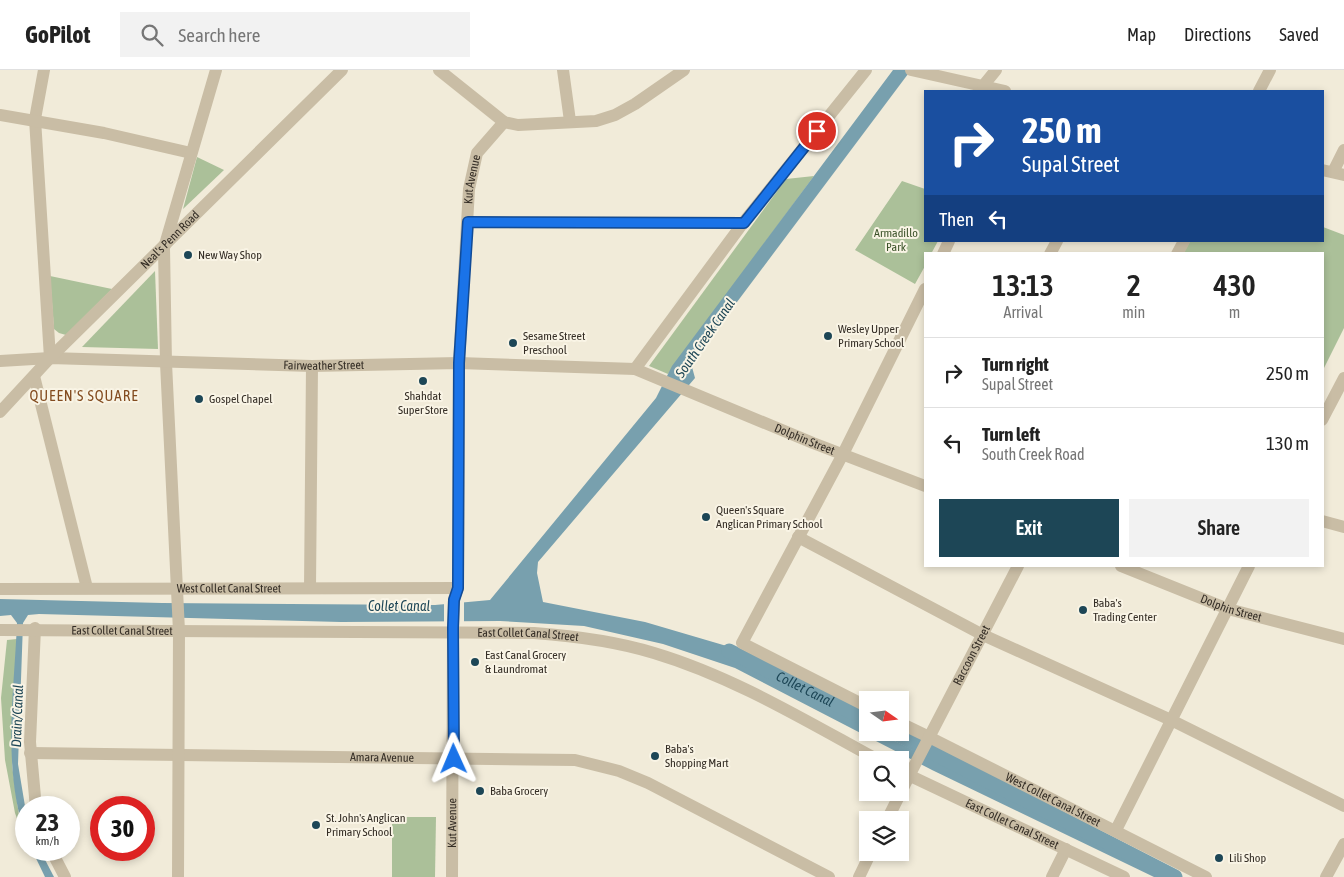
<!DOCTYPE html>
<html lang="en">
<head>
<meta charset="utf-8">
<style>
	:root { --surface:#fff; --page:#f2f2f2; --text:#222; --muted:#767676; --line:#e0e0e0; --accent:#1d4656 }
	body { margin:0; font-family:"Asap Condensed",sans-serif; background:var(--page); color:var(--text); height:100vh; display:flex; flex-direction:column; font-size:19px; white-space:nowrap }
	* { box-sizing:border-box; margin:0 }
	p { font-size:16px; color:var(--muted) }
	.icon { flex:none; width:28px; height:28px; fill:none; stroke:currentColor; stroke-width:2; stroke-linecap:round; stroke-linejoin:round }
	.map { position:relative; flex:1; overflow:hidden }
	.details { position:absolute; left:924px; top:182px; width:400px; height:315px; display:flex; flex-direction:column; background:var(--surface); border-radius:0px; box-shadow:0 2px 8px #0003 }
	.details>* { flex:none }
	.guide { position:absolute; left:924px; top:20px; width:400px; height:152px; border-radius:0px; box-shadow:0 2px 8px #0003; background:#1a4fa0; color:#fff; overflow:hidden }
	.needle { width:32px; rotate:104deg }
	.buttons { position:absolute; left:859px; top:621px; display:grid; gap:10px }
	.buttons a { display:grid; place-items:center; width:50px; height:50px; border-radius:0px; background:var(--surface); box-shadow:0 2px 8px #0003; font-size:25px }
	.speed { position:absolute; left:15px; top:726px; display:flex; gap:10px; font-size:25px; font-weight:700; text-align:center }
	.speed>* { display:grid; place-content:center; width:65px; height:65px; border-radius:50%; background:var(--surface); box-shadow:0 2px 8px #0003; line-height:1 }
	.speed small { font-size:12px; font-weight:400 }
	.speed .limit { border:8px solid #d22; background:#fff; color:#111 }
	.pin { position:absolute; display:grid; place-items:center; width:42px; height:42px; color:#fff; margin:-21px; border:2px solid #fff; border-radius:50%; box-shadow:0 1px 5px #0007 }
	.me { position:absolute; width:55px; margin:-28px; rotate:359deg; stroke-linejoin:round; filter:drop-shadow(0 0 4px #0008) }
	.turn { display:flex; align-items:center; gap:18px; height:105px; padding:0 15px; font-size:22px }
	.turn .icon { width:65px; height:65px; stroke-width:2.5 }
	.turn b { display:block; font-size:35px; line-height:42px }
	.then { display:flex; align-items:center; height:48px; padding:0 15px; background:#0003; gap:10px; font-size:19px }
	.eta { display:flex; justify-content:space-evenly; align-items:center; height:85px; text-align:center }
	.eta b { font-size:30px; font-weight:600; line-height:35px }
	.button { display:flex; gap:10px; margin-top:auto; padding:10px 15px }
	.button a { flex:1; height:58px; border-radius:0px; background:var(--accent); color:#fff; font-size:20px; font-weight:600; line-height:58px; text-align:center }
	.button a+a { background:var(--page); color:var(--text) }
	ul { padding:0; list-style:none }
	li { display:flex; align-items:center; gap:15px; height:70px; padding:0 15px; border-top:1px solid var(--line) }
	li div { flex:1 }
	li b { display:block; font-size:19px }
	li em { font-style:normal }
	header { display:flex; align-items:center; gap:30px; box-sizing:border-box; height:70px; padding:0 25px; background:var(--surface); border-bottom:1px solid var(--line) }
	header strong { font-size:24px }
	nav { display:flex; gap:28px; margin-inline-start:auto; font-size:18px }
	.search { width:350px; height:45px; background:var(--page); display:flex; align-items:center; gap:12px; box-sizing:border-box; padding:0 18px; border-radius:0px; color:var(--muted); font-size:19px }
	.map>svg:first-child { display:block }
	.green { fill:#abc099 }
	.water { fill:#78a0ae }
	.pier { fill:#f1ebd9 }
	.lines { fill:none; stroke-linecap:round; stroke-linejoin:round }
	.canal { stroke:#78a0ae; stroke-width:15 }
	.minor { stroke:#c9bda5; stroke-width:12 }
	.tertiary { stroke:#c9bda5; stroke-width:12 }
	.route-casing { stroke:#114b97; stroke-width:12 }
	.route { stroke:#1a73e8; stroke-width:9 }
	.poi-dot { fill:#1d4656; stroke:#f9f4e5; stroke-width:2 }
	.labels { text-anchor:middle; stroke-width:4; stroke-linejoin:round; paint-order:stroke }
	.street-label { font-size:12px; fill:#352e26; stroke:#f9f4e5 }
	.park-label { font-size:12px; fill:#3c532a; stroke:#f9f4e5 }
	.poi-label { font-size:12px; fill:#352e26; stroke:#f9f4e5; text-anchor:start }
	.water-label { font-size:14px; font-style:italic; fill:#1d4656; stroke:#f9f4e5 }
	.quarter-label { font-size:15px; letter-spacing:1px; fill:#834c20; stroke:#f9f4e5 }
</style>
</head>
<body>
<header>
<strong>GoPilot</strong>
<div class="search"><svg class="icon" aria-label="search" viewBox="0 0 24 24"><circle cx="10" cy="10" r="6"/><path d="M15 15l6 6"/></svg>Search here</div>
<nav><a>Map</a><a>Directions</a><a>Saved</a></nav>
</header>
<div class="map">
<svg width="1344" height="807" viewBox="0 0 1344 807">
	<rect width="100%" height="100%" fill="#f1ebd9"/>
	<g class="green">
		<path d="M197,87L224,100L183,139Z"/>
		<path d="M814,106L668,304L649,296L786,109Z"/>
		<path d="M902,111L925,119V171H938L931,184H925V196L915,214L855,180Z"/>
		<path d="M1323,157L1344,165V258L1323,300L1322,184H1183L1190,171H1322Z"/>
		<path d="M155,201L158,279L82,277Z"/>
		<path d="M50,206L112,219L66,265L59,263L54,259Z"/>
		<path d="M17,569L12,695L19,746L26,773L15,743L5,690L1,628L7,570Z"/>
		<path d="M392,747H436L435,807H392Z"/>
	</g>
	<g class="water">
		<path d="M893,0H911L695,288L692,297L695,308L538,492L537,503L543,532L645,552L730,577L761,601L867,657L868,662L878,663L1176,807H1154L932,700L735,598L663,574L584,556L500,551L341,552L39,544L28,545L23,553L18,694L26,742V767C2,699 14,624 17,553L11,545L0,546V529L162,533L435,535L490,530L656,328L672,296Z"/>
		<path d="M32,780H40L54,807H45Z"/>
	</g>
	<path class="pier" d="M464,531V553H444V532Z"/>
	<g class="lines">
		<g class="canal">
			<path id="s1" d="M729,581L868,650"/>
			<path d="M893,662L1175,807"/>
		</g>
		<g class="minor">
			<path d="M44,0L35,49L50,288"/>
			<path d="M439,0L504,52L518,55L596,51L615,45L635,34L684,0"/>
			<path d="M563,0L570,51"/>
			<path d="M911,0L1005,21"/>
			<path d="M983,16L996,0"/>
			<path d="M0,45L104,63L191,83"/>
			<path d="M1322,100L1344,105"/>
			<path d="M1333,102L1344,80"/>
			<path d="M468,152L743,153"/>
			<path d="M943,184L949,171"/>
			<path d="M1050,184L1057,171"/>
			<path d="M635,299L743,153L866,0"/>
			<path d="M34,306L87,518"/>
			<path d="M1322,350L1344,308"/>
			<path d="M1322,451L1344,457"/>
			<path d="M798,467L983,565L1171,650L1344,736"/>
			<path id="s2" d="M1121,496L1228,539L1344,569"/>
			<path d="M310,518L312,296"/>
			<path id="s3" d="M0,519L458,518"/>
			<path d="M35,558L30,672L36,738"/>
			<path d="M868,637L742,573L843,384L925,219"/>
			<path d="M900,653L929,667"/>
			<path id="s4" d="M30,683L575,690L619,701L648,713L829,807"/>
			<path d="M887,750L909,706"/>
			<path d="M1116,760L1249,496"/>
			<path d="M51,780L65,807"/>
			<path d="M178,807L179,561L166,293L164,178L216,0"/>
			<path id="s5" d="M452,807L453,558L454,529L458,518L459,293L469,119L477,83L504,52"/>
			<path d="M859,807L871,782"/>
			<path d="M1052,807L1066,779"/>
			<path d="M1326,807L1344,774"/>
		</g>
		<g class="tertiary">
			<path d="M1259,21L1270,0"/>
			<path d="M1177,184L1184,171"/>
			<path id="s6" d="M0,291L50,288L312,296L459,293L635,299L813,373L925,416"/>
			<path id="s7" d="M0,342L50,288L342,0"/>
			<path id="s8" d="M0,560L534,563C575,566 615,571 654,583C734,607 806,651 878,690"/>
			<path id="s9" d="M929,667L1206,807"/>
			<path id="s10" d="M900,701L1124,807"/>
			<path id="s11" d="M909,706L1018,496"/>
		</g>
	</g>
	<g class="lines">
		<defs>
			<path id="route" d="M454,689L453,558L454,530L458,518L459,293L468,152L744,153L817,61"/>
		</defs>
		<use href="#route" class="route-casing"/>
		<use href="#route" class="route"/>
	</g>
	<g class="poi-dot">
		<circle cx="188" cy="185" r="5"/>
		<circle cx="828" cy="266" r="5"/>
		<circle cx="513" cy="273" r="5"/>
		<circle cx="423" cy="311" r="5"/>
		<circle cx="199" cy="329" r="5"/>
		<circle cx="706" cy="447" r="5"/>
		<circle cx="1083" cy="540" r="5"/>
		<circle cx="475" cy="592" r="5"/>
		<circle cx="655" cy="686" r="5"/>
		<circle cx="480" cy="721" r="5"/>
		<circle cx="316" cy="755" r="5"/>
		<circle cx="1219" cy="788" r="5"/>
	</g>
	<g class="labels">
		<g class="street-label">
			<text dy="4" stroke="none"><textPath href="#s5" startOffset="699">Kut Avenue</textPath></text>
			<text dy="4" stroke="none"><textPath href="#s7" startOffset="242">Neal's Penn Road</textPath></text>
			<text dy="4" stroke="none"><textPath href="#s6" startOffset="324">Fairweather Street</textPath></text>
			<text dy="4" stroke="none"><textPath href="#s6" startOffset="819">Dolphin Street</textPath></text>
			<text dy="4" stroke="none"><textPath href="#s3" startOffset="229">West Collet Canal Street</textPath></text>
			<text dy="4" stroke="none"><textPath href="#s2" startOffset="118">Dolphin Street</textPath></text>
			<text dy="4" stroke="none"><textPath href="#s8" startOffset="122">East Collet Canal Street</textPath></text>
			<text dy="4" stroke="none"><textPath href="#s8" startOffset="528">East Collet Canal Street</textPath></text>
			<text dy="4" stroke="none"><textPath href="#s11" startOffset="136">Raccoon Street</textPath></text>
			<text dy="4" stroke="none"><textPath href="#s4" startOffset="352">Amara Avenue</textPath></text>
			<text dy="4" stroke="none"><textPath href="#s9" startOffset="139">West Collet Canal Street</textPath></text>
			<text dy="4" stroke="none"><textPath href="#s5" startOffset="54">Kut Avenue</textPath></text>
			<text dy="4" stroke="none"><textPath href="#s10" startOffset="124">East Collet Canal Street</textPath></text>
		</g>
		<g class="park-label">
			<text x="896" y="167">Armadillo<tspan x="896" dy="14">Park</tspan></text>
		</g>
		<g class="poi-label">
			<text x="198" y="189">New Way Shop</text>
			<text x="838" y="263">Wesley Upper<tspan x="838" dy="14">Primary School</tspan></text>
			<text x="523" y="270">Sesame Street<tspan x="523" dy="14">Preschool</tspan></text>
			<text x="423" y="330" text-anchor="middle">Shahdat<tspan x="423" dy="14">Super Store</tspan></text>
			<text x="209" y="333">Gospel Chapel</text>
			<text x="716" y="444">Queen's Square<tspan x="716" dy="14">Anglican Primary School</tspan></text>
			<text x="1093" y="537">Baba's<tspan x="1093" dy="14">Trading Center</tspan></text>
			<text x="485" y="589">East Canal Grocery<tspan x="485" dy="14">&amp; Laundromat</tspan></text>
			<text x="665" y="683">Baba's<tspan x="665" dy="14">Shopping Mart</tspan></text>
			<text x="490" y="725">Baba Grocery</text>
			<text x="326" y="752">St. John's Anglican<tspan x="326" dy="14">Primary School</tspan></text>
			<text x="1229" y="792">Lili Shop</text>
		</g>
		<g class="water-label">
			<text transform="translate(705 268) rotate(-55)" y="5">South Creek Canal</text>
			<text x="399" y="541">Collet Canal</text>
			<text dy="5" stroke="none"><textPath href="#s1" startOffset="85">Collet Canal</textPath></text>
			<text transform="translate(17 646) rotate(-88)" y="5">Drain/Canal</text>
		</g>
		<g class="quarter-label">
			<text x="84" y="331">QUEEN'S SQUARE</text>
		</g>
	</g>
</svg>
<div class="buttons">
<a><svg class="needle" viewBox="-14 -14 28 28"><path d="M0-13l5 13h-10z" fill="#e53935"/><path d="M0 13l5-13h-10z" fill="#767676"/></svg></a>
<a><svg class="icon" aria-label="search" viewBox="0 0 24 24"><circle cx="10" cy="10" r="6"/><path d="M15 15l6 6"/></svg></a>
<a><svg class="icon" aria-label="layers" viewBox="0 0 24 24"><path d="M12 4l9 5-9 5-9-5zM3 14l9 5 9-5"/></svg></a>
</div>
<div class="speed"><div>23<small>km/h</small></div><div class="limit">30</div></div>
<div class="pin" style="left:817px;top:61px;background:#d93025"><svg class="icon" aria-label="arrive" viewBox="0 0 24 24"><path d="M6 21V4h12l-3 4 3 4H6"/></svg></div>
<svg class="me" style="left:454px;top:689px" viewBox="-20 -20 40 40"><path d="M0-17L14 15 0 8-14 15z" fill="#1a73e8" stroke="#fff" stroke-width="4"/></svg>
<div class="guide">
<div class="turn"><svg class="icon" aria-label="right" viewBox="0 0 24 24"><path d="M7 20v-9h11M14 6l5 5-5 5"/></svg><div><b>250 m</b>Supal Street</div></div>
<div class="then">Then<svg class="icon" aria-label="left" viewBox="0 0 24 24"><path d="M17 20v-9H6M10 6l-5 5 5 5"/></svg></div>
</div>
<section class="details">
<div class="eta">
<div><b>13:13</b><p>Arrival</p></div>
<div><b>2</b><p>min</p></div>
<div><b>430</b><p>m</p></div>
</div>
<ul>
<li><svg class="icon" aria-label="right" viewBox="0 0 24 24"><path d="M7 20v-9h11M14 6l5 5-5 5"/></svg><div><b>Turn right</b><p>Supal Street</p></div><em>250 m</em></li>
<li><svg class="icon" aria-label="left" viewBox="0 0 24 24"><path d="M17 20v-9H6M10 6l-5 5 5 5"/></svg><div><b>Turn left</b><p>South Creek Road</p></div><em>130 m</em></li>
</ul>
<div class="button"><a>Exit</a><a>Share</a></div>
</section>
</div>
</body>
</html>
